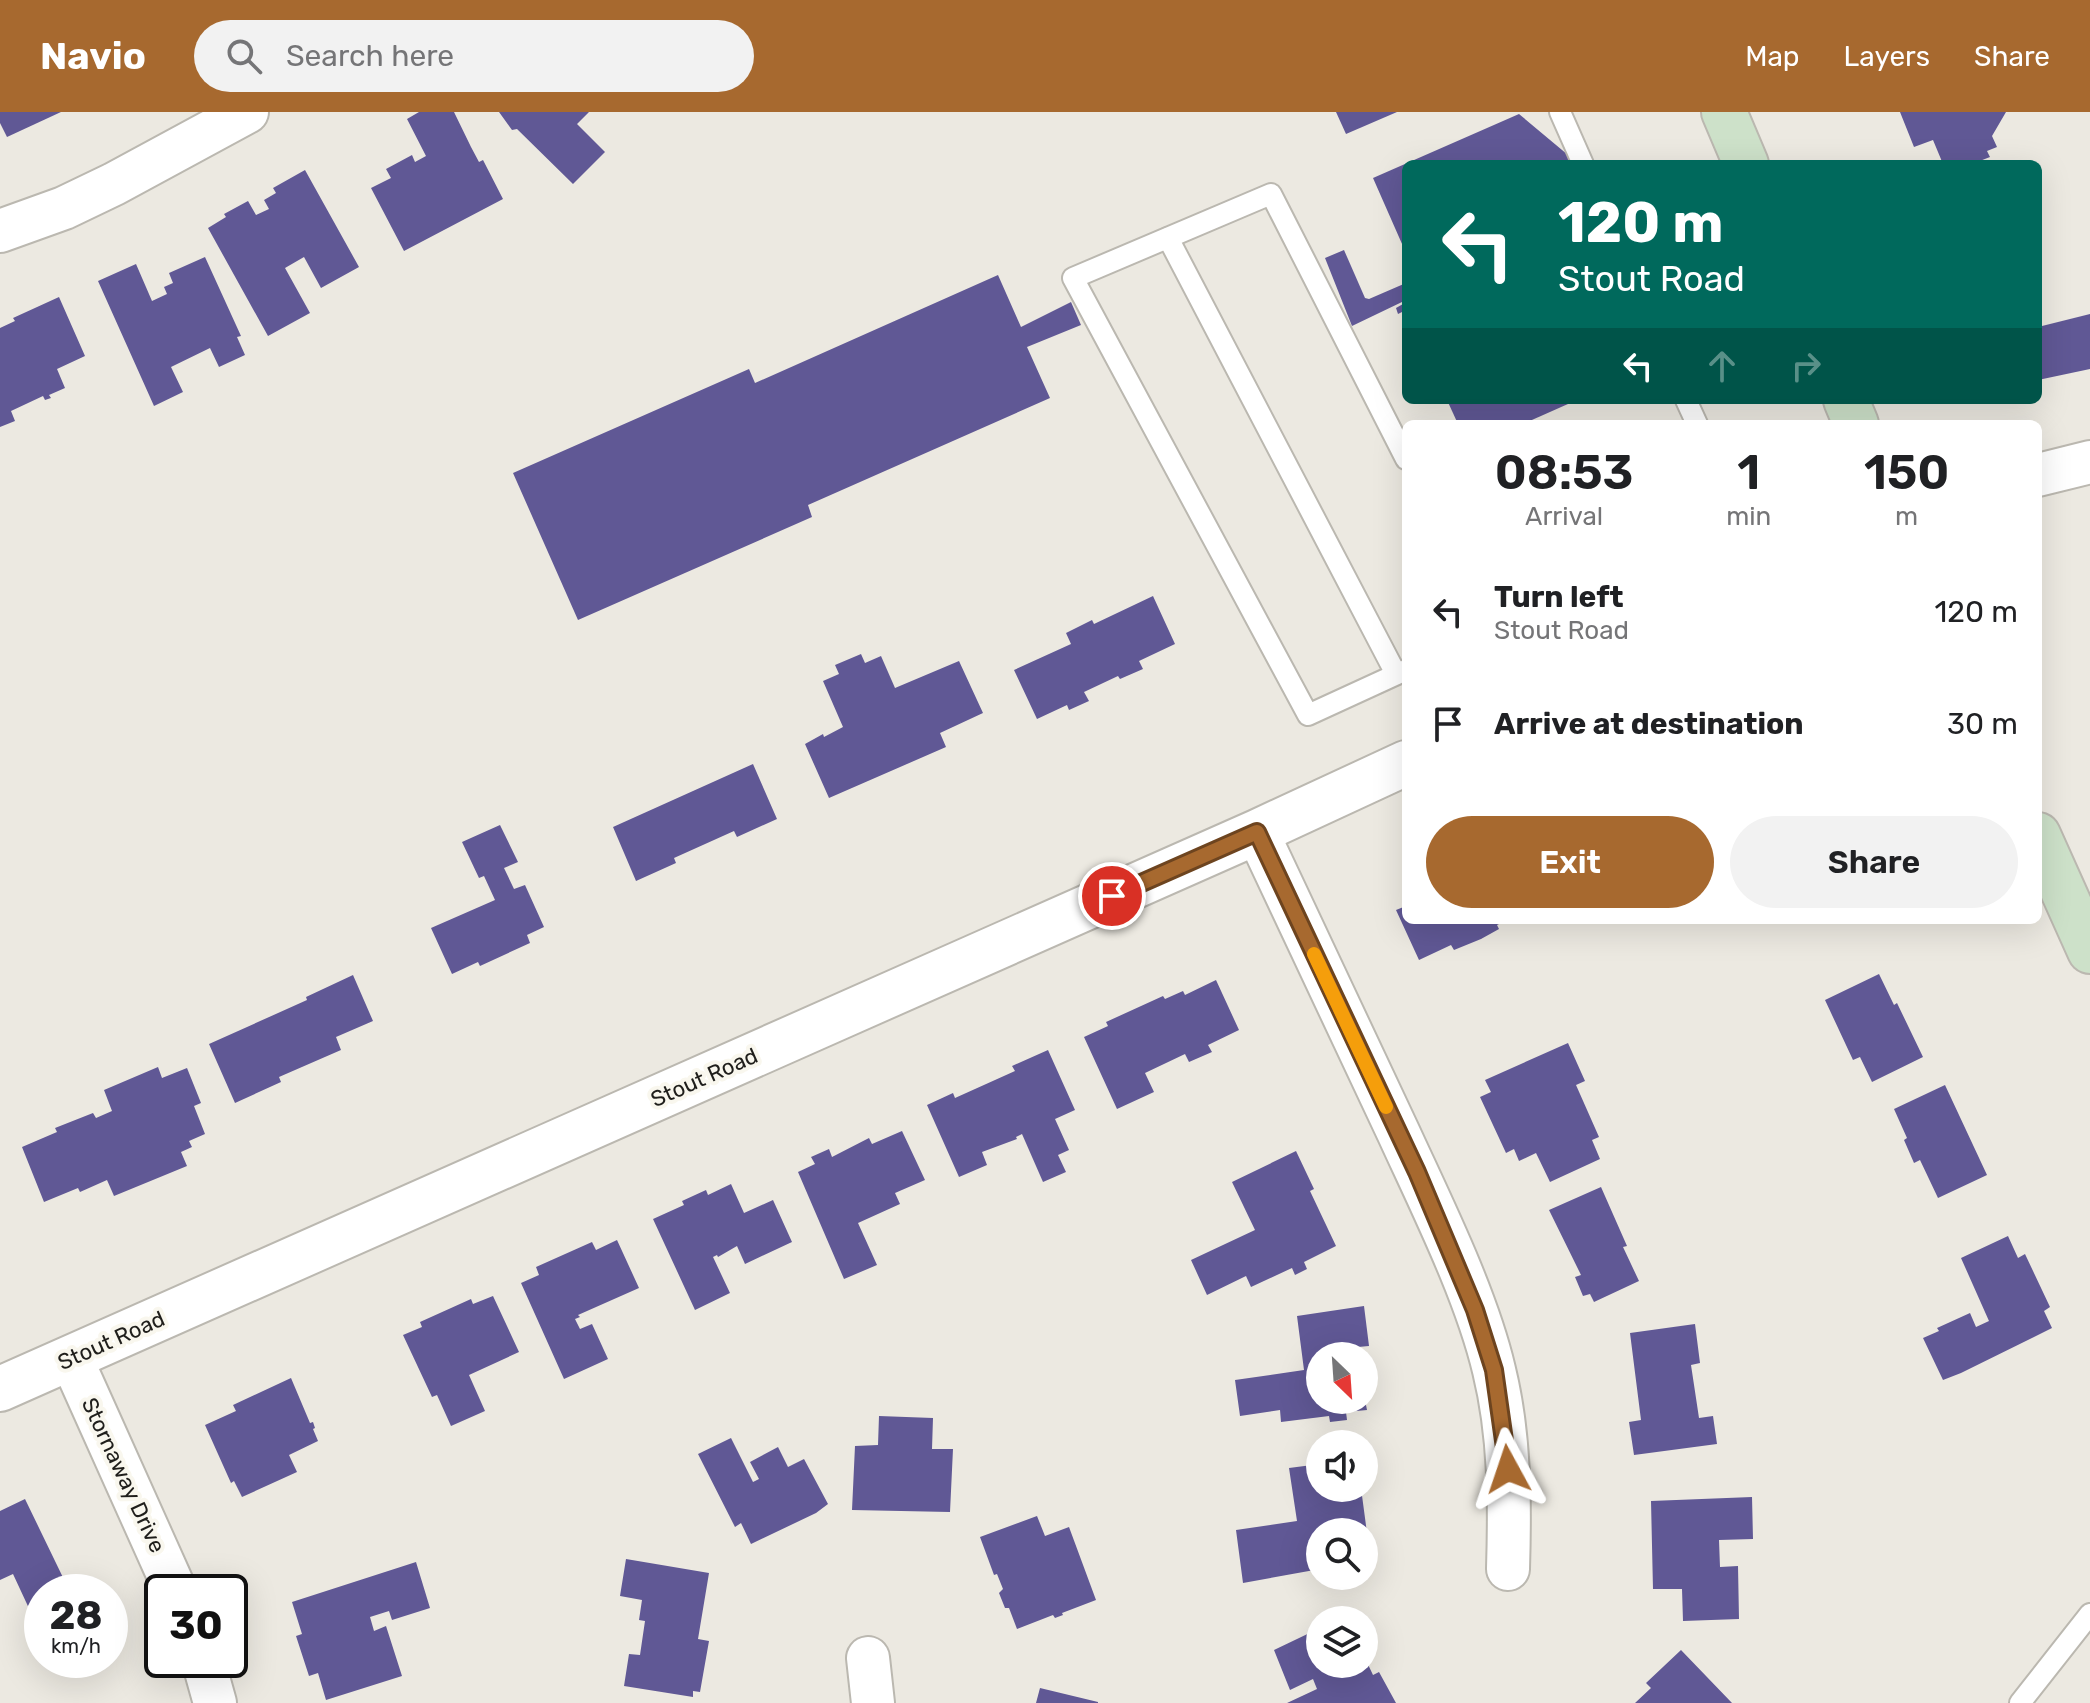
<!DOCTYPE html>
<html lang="en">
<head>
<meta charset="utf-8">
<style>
	:root { --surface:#fff; --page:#f2f2f2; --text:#202124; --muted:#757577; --accent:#a7692f }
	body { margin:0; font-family:Rubik,sans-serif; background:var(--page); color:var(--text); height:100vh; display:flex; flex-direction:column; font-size:30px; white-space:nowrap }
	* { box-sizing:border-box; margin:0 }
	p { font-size:26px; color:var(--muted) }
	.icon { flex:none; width:44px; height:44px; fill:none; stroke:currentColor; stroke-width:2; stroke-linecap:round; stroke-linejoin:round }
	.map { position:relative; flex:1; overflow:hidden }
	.panel { position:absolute; left:1402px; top:308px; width:640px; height:504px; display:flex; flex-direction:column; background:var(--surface); border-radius:12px; box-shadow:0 8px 32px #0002 }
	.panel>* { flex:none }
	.hud { position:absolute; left:1402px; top:48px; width:640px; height:244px; border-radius:12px; box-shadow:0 8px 32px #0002; background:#00695c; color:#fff; overflow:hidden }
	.needle { width:52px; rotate:155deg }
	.fabs { position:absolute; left:1306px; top:1230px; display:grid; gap:16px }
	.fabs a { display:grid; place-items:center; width:72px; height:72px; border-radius:50%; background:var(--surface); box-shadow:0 8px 32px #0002; font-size:40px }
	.speed { position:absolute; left:24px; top:1462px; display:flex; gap:16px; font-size:40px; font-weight:700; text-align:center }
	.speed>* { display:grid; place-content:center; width:104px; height:104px; border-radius:50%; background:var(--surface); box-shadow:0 8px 32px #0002; line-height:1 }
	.speed small { font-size:20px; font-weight:400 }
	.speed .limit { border:4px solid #111; border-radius:12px; background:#fff; color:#111 }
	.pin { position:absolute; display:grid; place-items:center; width:68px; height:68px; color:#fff; margin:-34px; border:4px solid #fff; border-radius:50%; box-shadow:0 2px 8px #0007 }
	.me { position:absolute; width:88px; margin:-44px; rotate:355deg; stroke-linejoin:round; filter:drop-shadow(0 0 6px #0008) }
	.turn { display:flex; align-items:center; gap:28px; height:168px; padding:0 24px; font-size:36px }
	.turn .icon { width:104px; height:104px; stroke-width:2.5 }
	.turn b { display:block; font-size:56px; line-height:68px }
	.lanes { display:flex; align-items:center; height:76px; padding:0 24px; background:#0003; justify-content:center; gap:40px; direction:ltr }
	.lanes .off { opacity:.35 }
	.eta { display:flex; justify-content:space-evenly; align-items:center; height:136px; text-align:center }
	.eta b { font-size:48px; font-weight:600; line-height:56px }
	.button { display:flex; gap:16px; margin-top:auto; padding:16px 24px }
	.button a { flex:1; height:92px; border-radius:48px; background:var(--accent); color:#fff; font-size:32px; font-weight:600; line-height:92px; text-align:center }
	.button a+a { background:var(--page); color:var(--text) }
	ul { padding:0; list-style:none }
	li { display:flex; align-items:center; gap:24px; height:112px; padding:0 24px }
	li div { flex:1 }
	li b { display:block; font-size:30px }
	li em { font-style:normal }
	header { display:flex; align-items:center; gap:48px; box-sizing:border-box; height:112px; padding:0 40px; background:var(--accent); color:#fff }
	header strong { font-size:38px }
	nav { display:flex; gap:44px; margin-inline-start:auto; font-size:28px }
	.search { width:560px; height:72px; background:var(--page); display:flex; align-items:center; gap:20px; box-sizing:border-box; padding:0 28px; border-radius:44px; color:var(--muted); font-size:30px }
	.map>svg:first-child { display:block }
	.building { fill:#605895 }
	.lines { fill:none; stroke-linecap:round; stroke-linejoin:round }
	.service-casing { stroke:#bbb8b0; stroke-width:24 }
	.minor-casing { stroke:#bbb8b0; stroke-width:46 }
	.tertiary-casing { stroke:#bbb8b0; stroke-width:48 }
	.secondary-casing { stroke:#bbb8b0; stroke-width:48 }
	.service { stroke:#fff; stroke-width:20 }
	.minor { stroke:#fff; stroke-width:42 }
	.tertiary { stroke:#fff; stroke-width:44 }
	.secondary { stroke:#cde1c9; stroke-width:44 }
	.route-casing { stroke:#6d441f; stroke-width:20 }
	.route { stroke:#a7692f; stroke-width:14 }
	.slow { stroke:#f59e0b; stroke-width:14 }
	.labels { text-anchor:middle; stroke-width:8; stroke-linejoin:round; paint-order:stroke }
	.street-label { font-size:22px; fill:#1f1e1b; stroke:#f9f7ee }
</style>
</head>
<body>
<header>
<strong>Navio</strong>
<div class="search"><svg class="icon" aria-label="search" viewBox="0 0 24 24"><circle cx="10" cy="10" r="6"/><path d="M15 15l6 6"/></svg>Search here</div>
<nav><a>Map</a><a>Layers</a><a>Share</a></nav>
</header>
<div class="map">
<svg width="2090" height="1591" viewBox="0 0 2090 1591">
	<rect width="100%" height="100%" fill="#ece9e1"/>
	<g class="building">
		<path d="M0,0H61L7,25L0,11Z"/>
		<path d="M419,0H454L471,35L479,50L483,48L503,87L404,139L371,76L391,66L386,57L412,43L415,50L426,44L407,7Z"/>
		<path d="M499,0H589L577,12L605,40L573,72L517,17L512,18Z"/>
		<path d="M1336,0H1397L1346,22Z"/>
		<path d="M1900,0H2006L1992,24L1997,35L1987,39L1990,45L1972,52H1943L1933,28L1914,35Z"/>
		<path d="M1519,2L1568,43V52H1406V141L1373,66Z"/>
		<path d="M305,58L359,155L321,176L304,145L285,156L310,201L268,224L208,116L226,105L224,102L248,89L256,103L269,97L264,88L276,81L273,76Z"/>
		<path d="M1344,138L1365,186L1369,187L1406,171V198L1398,202L1396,196L1403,192L1402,190L1352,214L1325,146Z"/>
		<path d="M205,145L241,224L237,225L245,243L219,255L210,236L171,255L183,280L154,294L98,169L136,152L152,189L167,182L164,175L173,171L169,161Z"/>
		<path d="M998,163L1021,215L1071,190L1081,213L1027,235L1050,286L808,393L812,405L578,508L513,361L749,257L755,271Z"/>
		<path d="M59,185L85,244L57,257L65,276L49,283L51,286L45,288L43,284L11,299L15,309L0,315V216L15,209L13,206Z"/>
		<path d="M2090,202V257L2038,268V215Z"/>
		<path d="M1447,288H1577L1523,312H1458Z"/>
		<path d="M1153,484L1175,532L1139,549L1143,557L1120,567L1118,564L1084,580L1089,589L1069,598L1067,593L1037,607L1014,558L1071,532L1066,521L1092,508L1094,512Z"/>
		<path d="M861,542L865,551L881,544L895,576L959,549L983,601L940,621L946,635L829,686L805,632L823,622L824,625L843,615L823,569L839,562L835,553Z"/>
		<path d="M753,652L777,707L737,725L734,719L674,746L676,751L636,769L613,715Z"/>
		<path d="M500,713L518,750L504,756L514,777L525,773L544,815L527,823L530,831L480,854L478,850L452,862L431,816L495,788L484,764L479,766L462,730Z"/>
		<path d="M1406,794V808H1507L1497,813L1499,817L1481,827L1454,838L1451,833L1419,848L1396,798Z"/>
		<path d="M1879,862L1894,893L1897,891L1923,945L1872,970L1860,945L1853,948L1825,888Z"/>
		<path d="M353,863L373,909L336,925L341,938L279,965L281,970L235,991L209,932L307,888L306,885Z"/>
		<path d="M1216,868L1239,918L1208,933L1212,940L1189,950L1185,942L1145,961L1154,980L1117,997L1084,925L1108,914L1106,910L1163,884L1165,887L1183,879L1185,883Z"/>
		<path d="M1568,931L1585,969L1576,973L1599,1025L1592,1028L1600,1047L1550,1070L1536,1041L1519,1049L1514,1037L1506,1041L1480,985L1491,980L1485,968Z"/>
		<path d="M1048,938L1075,998L1055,1007L1069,1038L1058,1043L1066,1060L1043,1070L1022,1022L1016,1025L1017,1027L982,1040L987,1053L959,1065L927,993L953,981L955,986L1015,959L1012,954Z"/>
		<path d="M158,955L162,966L187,956L201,991L194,994L205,1022L189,1029L192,1035L181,1040L187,1054L114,1084L107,1068L80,1080L78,1076L44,1090L22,1035L57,1020L55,1016L93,1001L96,1006L112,999L104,978Z"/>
		<path d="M1945,973L1987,1063L1938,1086L1920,1048L1914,1051L1904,1028L1907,1026L1894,997Z"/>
		<path d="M902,1019L925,1068L895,1081L900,1092L858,1111L877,1153L844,1167L798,1060L815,1052L811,1045L829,1037L832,1045L869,1026L872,1032Z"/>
		<path d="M1296,1039L1314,1077L1310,1079L1336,1134L1304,1150L1307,1157L1295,1163L1292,1156L1251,1175L1246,1164L1207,1183L1191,1148L1255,1118L1232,1070Z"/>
		<path d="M731,1072L744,1101L773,1088L792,1130L745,1152L737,1134L718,1145L717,1143L713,1145L730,1181L695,1198L653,1107L684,1093L682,1089L706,1078L708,1083Z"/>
		<path d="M1601,1075L1627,1134L1623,1135L1639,1169L1594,1190L1590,1182L1583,1184L1575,1165L1581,1163L1549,1098Z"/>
		<path d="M2008,1124L2018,1146L2025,1142L2050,1195L2044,1199L2052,1216L1961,1261L1943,1268L1923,1226L1939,1219L1937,1216L1970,1201L1976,1215L1989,1209L1961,1146Z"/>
		<path d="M617,1128L639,1176L578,1203L580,1205L575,1207L580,1217L592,1212L608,1247L564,1267L521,1171L539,1163L536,1155L592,1130L596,1138Z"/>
		<path d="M493,1184L519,1240L469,1263L485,1299L451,1314L437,1283L432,1285L403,1223L422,1215L420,1210L471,1187L473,1192Z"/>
		<path d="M1364,1194L1369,1234L1358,1235L1359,1244H1320V1288H1365L1367,1298L1346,1300L1347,1308L1330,1310L1329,1304L1281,1310L1280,1298L1240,1304L1235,1268L1304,1258L1297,1204Z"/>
		<path d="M1695,1212L1700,1251L1691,1253L1699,1306L1713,1304L1717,1332L1634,1343L1629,1310L1641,1308L1630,1221Z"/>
		<path d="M291,1266L310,1311L313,1310L315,1316L313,1317L318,1329L289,1343L297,1360L242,1385L234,1369L231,1371L205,1313L236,1299L233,1293Z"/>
		<path d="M879,1304L933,1306L932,1337H953L950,1400L852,1398L855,1334L878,1333Z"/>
		<path d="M731,1326L753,1370L759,1367L750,1350L778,1335L788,1355L804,1347L828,1392L816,1401L751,1432L741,1411L735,1415L698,1342Z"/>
		<path d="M1320,1352V1376H1361L1371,1451L1364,1452V1420H1320V1457L1243,1471L1236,1418L1297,1409L1289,1356Z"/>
		<path d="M1752,1385L1753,1427L1719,1428L1720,1455L1738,1454L1739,1507L1683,1509L1682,1477H1653L1651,1389Z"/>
		<path d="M25,1387L70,1480H42V1501L33,1505L13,1462L0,1468V1399Z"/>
		<path d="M1037,1404L1045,1424L1069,1415L1096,1488L1062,1501L1063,1503L1055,1506L1053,1503L1017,1517L1009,1496H1005L999,1481L1003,1477L997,1462L994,1463L980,1425Z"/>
		<path d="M626,1447L709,1461L698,1527L709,1529L700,1580L693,1579V1585L624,1574L629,1542L640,1543L645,1509L639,1508L642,1488L620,1484Z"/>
		<path d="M416,1450L430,1496L392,1508L389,1499L370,1505L374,1519L386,1514L402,1564L326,1588L318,1561L309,1564L296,1524L302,1522L292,1490Z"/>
		<path d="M1320,1516V1552H1364V1544L1373,1563L1379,1560L1396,1591H1287L1317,1577L1313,1567L1290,1578L1274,1538Z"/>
		<path d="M1364,1517L1373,1537L1364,1542Z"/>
		<path d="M1681,1538L1732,1591H1635L1651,1576L1646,1571Z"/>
		<path d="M1040,1576L1098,1590V1591H1036Z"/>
	</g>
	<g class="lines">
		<defs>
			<g id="service">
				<path d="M1560,0L1583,52"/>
				<path d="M1168,126L1396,562"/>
				<path d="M1686,288L1697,312"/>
				<path d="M1406,347L1271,82L1073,166L1308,603L1406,558"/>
				<path d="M2020,1591L2090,1502"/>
			</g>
			<g id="minor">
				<path d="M0,119L64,96L114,72L247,0"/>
				<path d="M2038,363L2090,350"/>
				<path d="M1257,720C1304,821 1351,922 1399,1022C1432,1094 1476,1182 1494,1258C1510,1323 1510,1391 1508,1457"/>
				<path d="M71,1246L176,1480"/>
				<path d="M868,1546L873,1591"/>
				<path d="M203,1548L215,1591"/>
			</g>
			<path id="tertiary" d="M0,1277L1257,720L1406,651"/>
			<g id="secondary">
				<path d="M1724,0L1746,52"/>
				<path d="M1846,288L1856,312"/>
				<path d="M2038,723L2090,839"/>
			</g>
		</defs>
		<use href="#service" class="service-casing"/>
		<use href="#minor" class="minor-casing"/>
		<use href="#tertiary" class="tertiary-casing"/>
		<use href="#secondary" class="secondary-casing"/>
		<use href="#service" class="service"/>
		<use href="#minor" class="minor"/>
		<use href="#tertiary" class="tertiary"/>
		<use href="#secondary" class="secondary"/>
	</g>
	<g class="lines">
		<defs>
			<path id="route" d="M1112,784L1257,720L1417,1060L1475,1198L1494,1258L1508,1357"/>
		</defs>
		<use href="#route" class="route-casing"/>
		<use href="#route" class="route"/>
		<path class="slow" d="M1314,842L1386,995"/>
	</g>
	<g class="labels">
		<g class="street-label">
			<text transform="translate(704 965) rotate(-24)" y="8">Stout Road</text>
			<text transform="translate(111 1228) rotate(-24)" y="8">Stout Road</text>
			<text transform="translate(124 1363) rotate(65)" y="8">Stornaway Drive</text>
		</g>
	</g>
</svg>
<div class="fabs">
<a><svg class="needle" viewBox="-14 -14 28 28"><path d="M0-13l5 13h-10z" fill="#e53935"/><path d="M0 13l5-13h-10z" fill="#757577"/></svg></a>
<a><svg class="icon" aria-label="sound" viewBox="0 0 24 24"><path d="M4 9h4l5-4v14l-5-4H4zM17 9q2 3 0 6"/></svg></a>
<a><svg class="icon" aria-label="search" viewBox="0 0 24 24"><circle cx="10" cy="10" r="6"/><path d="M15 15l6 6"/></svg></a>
<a><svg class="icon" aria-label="layers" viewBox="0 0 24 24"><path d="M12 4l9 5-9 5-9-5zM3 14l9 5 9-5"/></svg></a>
</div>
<div class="speed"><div>28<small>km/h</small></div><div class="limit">30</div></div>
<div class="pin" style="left:1112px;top:784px;background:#d93025"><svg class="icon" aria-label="arrive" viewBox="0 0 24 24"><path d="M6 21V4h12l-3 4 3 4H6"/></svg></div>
<svg class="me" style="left:1508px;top:1357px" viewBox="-20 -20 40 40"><path d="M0-17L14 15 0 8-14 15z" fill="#a7692f" stroke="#fff" stroke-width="4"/></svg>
<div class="hud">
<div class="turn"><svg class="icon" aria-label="left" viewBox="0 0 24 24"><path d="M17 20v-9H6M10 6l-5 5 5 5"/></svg><div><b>120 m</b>Stout Road</div></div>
<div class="lanes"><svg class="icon" aria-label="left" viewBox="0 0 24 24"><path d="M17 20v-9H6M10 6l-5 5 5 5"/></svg><svg class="icon off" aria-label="ahead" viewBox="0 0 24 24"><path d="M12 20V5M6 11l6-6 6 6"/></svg><svg class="icon off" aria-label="right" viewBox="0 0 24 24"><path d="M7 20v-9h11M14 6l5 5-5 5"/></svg></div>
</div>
<section class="panel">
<div class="eta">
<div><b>08:53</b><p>Arrival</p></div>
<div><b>1</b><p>min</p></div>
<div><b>150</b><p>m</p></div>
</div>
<ul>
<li><svg class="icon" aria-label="left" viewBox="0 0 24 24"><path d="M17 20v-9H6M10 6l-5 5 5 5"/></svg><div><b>Turn left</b><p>Stout Road</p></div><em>120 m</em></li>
<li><svg class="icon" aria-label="arrive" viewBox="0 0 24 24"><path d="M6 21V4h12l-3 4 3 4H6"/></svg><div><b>Arrive at destination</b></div><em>30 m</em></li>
</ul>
<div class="button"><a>Exit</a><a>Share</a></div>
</section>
</div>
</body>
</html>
